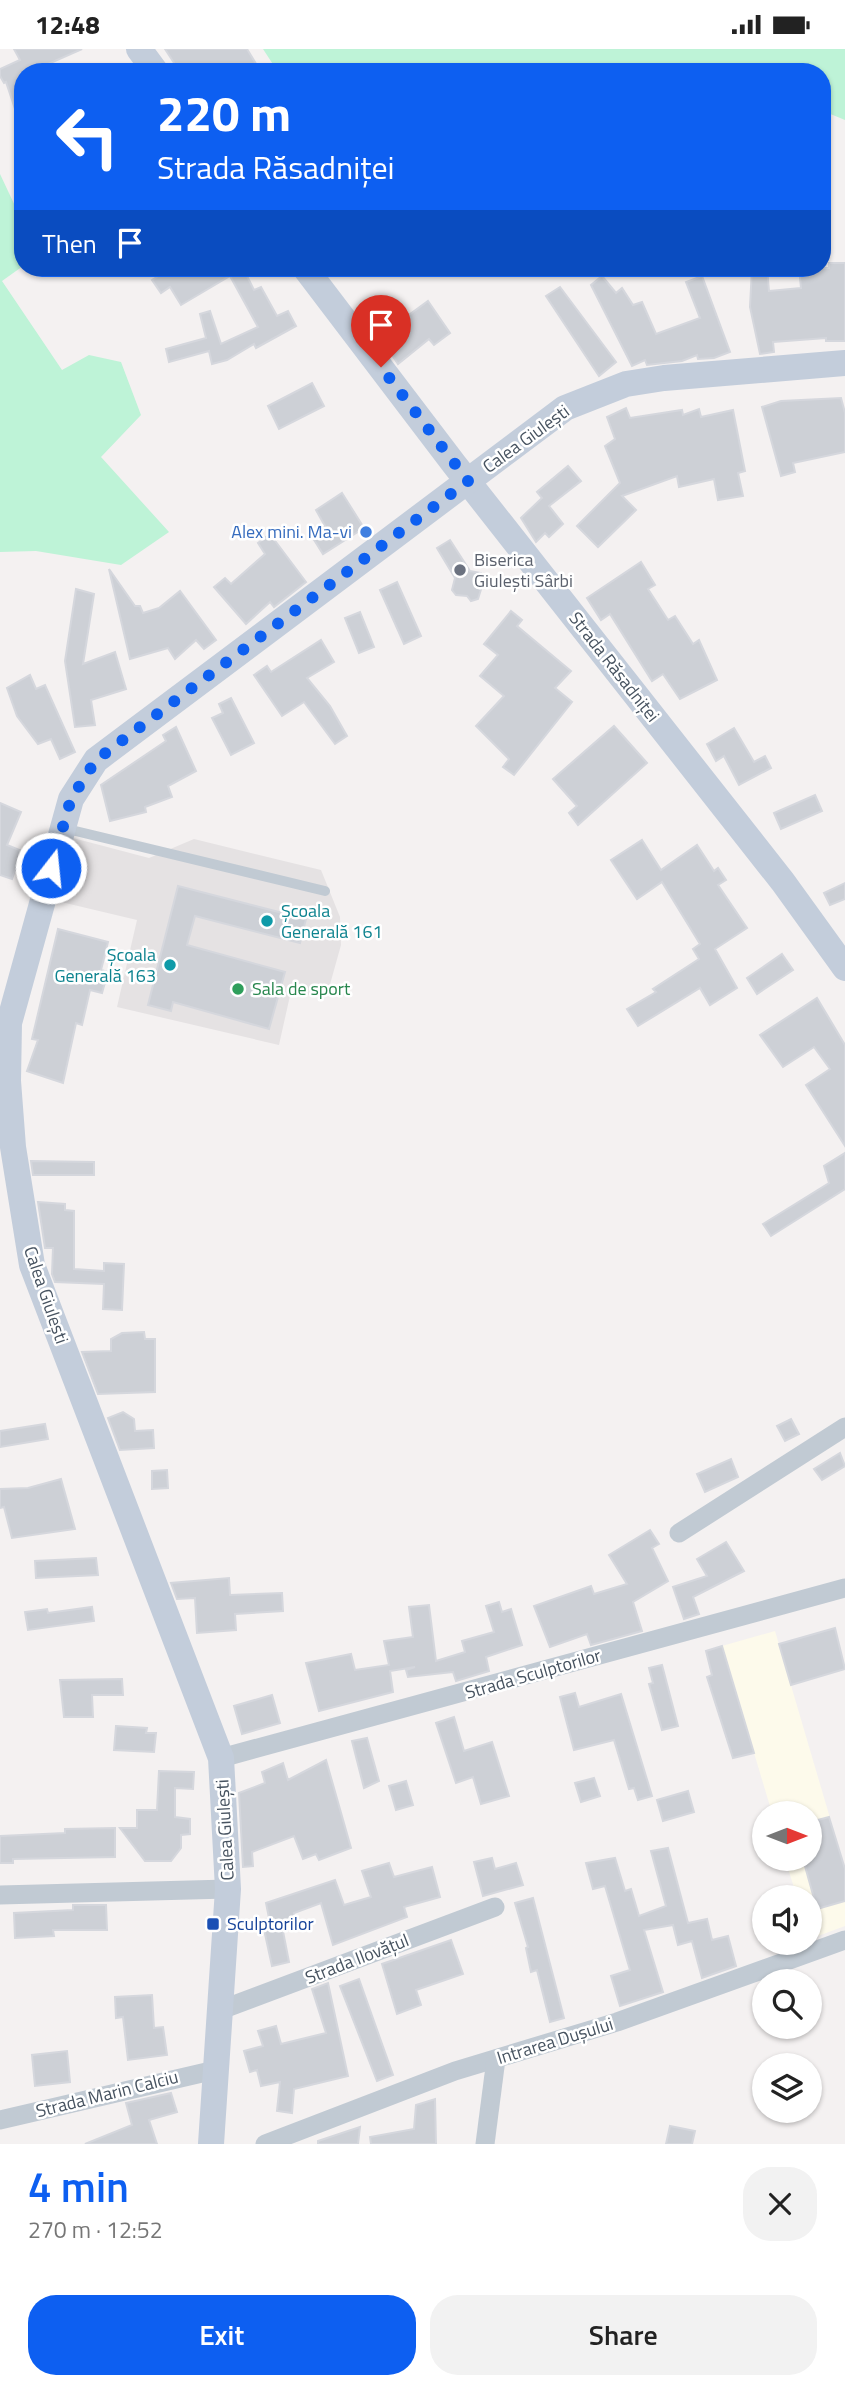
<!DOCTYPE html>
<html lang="en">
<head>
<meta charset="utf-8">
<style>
	:root { --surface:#fff; --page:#f2f2f2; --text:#222; --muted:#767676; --accent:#0d5ff1 }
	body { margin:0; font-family:"Titillium Web",sans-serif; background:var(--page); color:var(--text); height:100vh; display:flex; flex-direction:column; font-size:26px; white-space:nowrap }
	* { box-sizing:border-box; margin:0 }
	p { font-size:23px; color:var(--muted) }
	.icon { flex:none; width:38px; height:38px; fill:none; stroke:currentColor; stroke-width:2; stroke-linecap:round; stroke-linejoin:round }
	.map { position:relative; height:2095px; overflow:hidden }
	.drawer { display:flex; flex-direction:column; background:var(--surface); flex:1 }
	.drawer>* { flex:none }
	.hud { position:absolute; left:14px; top:14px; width:817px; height:214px; border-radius:28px; box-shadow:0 2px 5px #0004; background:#0d5ff1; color:#fff; overflow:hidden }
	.needle { width:46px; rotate:90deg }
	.tools { position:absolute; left:752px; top:1752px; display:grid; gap:14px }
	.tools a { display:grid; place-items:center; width:70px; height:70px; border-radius:50%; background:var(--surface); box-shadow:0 2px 5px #0004; font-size:35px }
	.pin { position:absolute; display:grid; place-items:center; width:60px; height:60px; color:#fff; margin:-72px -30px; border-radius:50% 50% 50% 0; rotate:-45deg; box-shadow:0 0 7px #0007 }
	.pin .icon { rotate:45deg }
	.me { position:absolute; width:77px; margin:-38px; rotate:16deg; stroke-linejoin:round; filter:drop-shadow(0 0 5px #0008) }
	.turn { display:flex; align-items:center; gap:24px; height:147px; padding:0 28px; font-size:32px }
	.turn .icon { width:91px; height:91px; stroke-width:2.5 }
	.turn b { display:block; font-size:49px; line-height:60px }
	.then { display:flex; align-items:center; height:66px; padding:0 28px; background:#0003; gap:14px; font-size:26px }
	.round { display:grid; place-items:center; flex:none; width:74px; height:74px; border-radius:28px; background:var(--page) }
	.summary { display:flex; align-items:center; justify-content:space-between; height:119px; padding:0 28px }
	h1 { font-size:42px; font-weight:600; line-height:52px; color:var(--accent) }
	.action { display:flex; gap:14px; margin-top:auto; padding:14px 28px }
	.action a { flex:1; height:80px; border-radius:28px; background:var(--accent); color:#fff; font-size:28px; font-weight:600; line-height:80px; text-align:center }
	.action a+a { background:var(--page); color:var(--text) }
	.status { display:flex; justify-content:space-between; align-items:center; height:49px; padding:0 35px; background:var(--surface); direction:ltr }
	.status svg { height:19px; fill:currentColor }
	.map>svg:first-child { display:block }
	.commercial { fill:#fdfaeb }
	.education { fill:#e5e2e3 }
	.green { fill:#bef3d7 }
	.building { fill:#cdd0d6; stroke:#d5d7dd; stroke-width:2 }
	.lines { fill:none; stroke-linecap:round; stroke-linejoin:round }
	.lane { stroke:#c1cad3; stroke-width:10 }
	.street { stroke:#c1cad3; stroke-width:19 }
	.secondary { stroke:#c3cddb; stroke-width:26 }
	.route { stroke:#0d5ff1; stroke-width:12; stroke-dasharray:0 21.6 }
	.shop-dot { fill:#3f7fe0; stroke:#fff; stroke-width:2.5 }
	.worship-dot { fill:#6b7280; stroke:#fff; stroke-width:2.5 }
	.culture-dot { fill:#0f9aa8; stroke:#fff; stroke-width:2.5 }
	.leisure-dot { fill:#2e9e5b; stroke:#fff; stroke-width:2.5 }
	.transit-dot { fill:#1a4fb4; stroke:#fff; stroke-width:2.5 }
	.labels { text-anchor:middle; stroke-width:5; stroke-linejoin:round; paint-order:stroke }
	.street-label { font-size:18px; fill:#475360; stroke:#fff }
	.shop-label { font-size:18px; fill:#366cbe; stroke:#fff; text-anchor:end }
	.worship-label { font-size:18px; fill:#5b616d; stroke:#fff; text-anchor:start }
	.culture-label { font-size:18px; fill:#0d838f; stroke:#fff; text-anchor:start }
	.leisure-label { font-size:18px; fill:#27864d; stroke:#fff; text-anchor:start }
	.transit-label { font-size:18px; fill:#164399; stroke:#fff; text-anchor:start }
</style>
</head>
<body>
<div class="status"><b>12:48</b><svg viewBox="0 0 49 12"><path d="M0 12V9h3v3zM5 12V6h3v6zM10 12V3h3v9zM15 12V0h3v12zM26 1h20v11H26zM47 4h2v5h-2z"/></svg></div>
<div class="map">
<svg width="845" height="2095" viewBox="0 0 845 2095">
	<rect width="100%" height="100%" fill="#f4f1f1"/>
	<path class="commercial" d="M775,1582L845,1820V1877L810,1890V1848H797L785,1810H810V1764H772L722,1597Z"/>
	<path class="education" d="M73,789L149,809L194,790L321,821L340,868L341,896L329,939L322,949L291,942L279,996L117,958L137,871L57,852Z"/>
	<g class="green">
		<path d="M263,0H845V71L823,62L822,23H278Z"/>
		<path d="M0,125L16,159L23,155V217L2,232L62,321L89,306L121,313L141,366L101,408L169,483L121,516L36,502L0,503Z"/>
	</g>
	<g class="building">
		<path d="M14,0H82L30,23H23V74L20,75L6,33L4,34L0,27V20L20,11Z"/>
		<path d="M165,0H247L258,18L251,23H180Z"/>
		<path d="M829,214H845V292H826V289L773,293L774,303L760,305L750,258L752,219H767L769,242L801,239L799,219H829Z"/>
		<path d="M171,219H243L254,241L261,238L277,267L288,262L296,277L256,299L254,295L227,311L212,315L209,302L169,313L166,300L206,289L200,265L210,262L221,295L258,278L230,227L181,256L170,238L161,244L152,231Z"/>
		<path d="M602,227L616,244L622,239L633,256L642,253L656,285L700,269L686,233L702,227L730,303L714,309L698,310L697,306L682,312L647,316L645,311L632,317L591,236Z"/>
		<path d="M560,238L616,313L599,327L546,247Z"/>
		<path d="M428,252L450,284L434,296L429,290L398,315L374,279L400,260L406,268Z"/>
		<path d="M312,334L324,357L279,380L268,357Z"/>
		<path d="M841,349L845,364V403L793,414L795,423L781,427L762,358L781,352Z"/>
		<path d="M626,359L630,369L682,361L683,366L699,360L701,368L733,361L745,422L738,424L743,447L718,451L714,430L679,438L677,427L622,447L636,461L598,498L577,477L620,434L605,397L615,390L607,368Z"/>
		<path d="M568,417L581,432L549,457L563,475L549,488L545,484L536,493L521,469L542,449L537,443Z"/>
		<path d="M342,444L364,479L323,505L311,486L325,477L316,461Z"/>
		<path d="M270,485L306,533L274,558L270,553L246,575L214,538L225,529L231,535L265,505L258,494Z"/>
		<path d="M450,491L470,522L481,524L483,534L478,550L471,552L467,547L456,546L452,541L455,529L437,499Z"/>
		<path d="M641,513L655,536L648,540L668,571L675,567L693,595L699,591L717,631L680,650L663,625L652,632L610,565L601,571L587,549Z"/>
		<path d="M109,520L135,557H140L143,564L159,559L180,542L216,591L204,600L196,591L175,610L168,599L130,610Z"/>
		<path d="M397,533L421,587L404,595L380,541Z"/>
		<path d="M76,540L94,545L83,615L115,603L126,640L91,651L95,676L75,678L65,612Z"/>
		<path d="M511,562L522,571L517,577L571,622L555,639L572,653L514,726L503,718L509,710L476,677L504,647L480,627L498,606L484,595Z"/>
		<path d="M360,563L374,598L359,604L345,569Z"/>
		<path d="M321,591L334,613L307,629L330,657L347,687L335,695L304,653L282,667L254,626L267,617L271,623Z"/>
		<path d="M30,626L36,640L45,636L75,703L60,710L51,690L38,695L17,667L7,639Z"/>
		<path d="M231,649L254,694L231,706L212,669L223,664L219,655Z"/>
		<path d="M614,677L647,714L578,776L569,764L577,757L553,730Z"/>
		<path d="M176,678L196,722L168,737L172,748L145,758L146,763L110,772L101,736L166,692L163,686Z"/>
		<path d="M734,679L754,713L765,707L771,719L739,736L724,707L716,712L707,695Z"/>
		<path d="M815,746L822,762L781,780L774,764Z"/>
		<path d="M0,754L21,763L7,796L22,802L12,830L0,826Z"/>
		<path d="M642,791L661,821L697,796L714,822L718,819L726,831L718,836L747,879L715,900L737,939L710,956L700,939L638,977L627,960L656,943L653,940L699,910L693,900L700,895L662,833L637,850L611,811Z"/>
		<path d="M845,834V850L830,856L824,844Z"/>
		<path d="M178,837L306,870L300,894L195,867L187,896L285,923L269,980L173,953L171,962L148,956Z"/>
		<path d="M58,880L108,893L101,921L108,923L102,944L90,941L82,976L76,974L63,1034L27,1022L38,991L32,990Z"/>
		<path d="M782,905L793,921L757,945L747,929Z"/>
		<path d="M817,949L845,996V1097L806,1036L830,1020L814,998L783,1018L760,986Z"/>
		<path d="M845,1104V1140L771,1187L763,1175L829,1134L824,1117Z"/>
		<path d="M31,1112L94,1113V1126H33Z"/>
		<path d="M38,1153L65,1155V1161L74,1162V1220L104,1222V1214L124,1215L122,1261L103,1260L104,1235L55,1233L52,1225L53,1199H45Z"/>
		<path d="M144,1283L145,1290H155V1343L98,1345L82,1303L111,1302V1290L122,1284Z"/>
		<path d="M123,1363L134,1370L135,1382L153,1381L154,1399L120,1401L108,1369Z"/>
		<path d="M791,1370L799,1385L785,1392L777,1377Z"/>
		<path d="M45,1375L48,1390L0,1398V1382Z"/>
		<path d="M840,1404L845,1417L822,1431L814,1420Z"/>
		<path d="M731,1410L738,1428L705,1443L697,1425Z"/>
		<path d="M167,1421L168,1439L152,1440V1422Z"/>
		<path d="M61,1430L75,1480L12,1489L4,1458L0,1459V1440L28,1439Z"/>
		<path d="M650,1481L659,1495L652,1499L668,1532L633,1553L642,1582L591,1596L587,1585L550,1598L534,1557L591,1537L594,1545L627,1535L609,1506Z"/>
		<path d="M726,1493L744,1522L693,1548L699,1565L684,1570L673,1538L707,1527L697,1510Z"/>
		<path d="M96,1509L98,1526L36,1529L35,1512Z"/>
		<path d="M229,1529L230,1546L282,1544L283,1562L235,1565L236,1581L197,1584L195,1549L177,1550L171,1534Z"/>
		<path d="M499,1553L502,1563L511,1560L522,1596L486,1608L489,1622L456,1632L453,1623L408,1628L406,1621L415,1618L390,1622L393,1643L319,1662L306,1614L351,1605L355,1621L389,1616L384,1592L413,1588L409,1558L429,1556L436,1612L465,1603L462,1592L494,1583L486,1557Z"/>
		<path d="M92,1558L94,1572L28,1581L25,1563L47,1560L48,1564Z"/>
		<path d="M835,1579L845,1620L791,1636L779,1595Z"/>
		<path d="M722,1597L754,1704L733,1709L707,1628L712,1626L706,1602Z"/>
		<path d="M662,1616L678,1677L662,1681L649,1635L653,1634L649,1619Z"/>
		<path d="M122,1630L123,1646H92L93,1668H64L60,1631Z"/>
		<path d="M575,1644L579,1658L621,1645L652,1747L638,1751L634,1739L629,1740L614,1691L574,1701L560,1648Z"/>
		<path d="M272,1646L280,1674L242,1685L234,1657Z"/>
		<path d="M454,1668L464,1702L492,1693L509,1747L481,1755L473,1728L456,1734L436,1674Z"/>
		<path d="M116,1677L147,1679L146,1684H156L154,1703L114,1701Z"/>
		<path d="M367,1689L379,1732L364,1739L352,1692Z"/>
		<path d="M326,1711L351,1799L319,1811L316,1805L303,1810L294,1787L252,1803L253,1817L243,1818L239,1744L265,1734L262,1723L283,1714L288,1731Z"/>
		<path d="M159,1722L194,1723L193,1740L175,1739V1768L190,1770V1785L181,1786V1799L171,1812H145L120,1779H137V1761H157Z"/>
		<path d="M594,1729L600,1747L581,1753L575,1734Z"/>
		<path d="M406,1732L413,1756L396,1761L389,1737Z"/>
		<path d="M688,1742L694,1763L663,1772L657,1751Z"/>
		<path d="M829,1768L845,1820V1852L817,1860L803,1810H810V1773Z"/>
		<path d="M115,1779V1808L13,1810V1814H0V1787L65,1784V1780Z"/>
		<path d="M668,1799L688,1874L707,1870L712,1891L728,1887L736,1917L702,1929L692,1892L678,1896L673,1876L644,1881L663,1943L620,1957L611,1927L630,1921L605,1837L593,1840L586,1814L615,1809L625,1842L631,1840L639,1867L666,1857L651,1802Z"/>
		<path d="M492,1809L495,1820L516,1814L523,1836L483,1847L474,1813Z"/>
		<path d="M389,1814L394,1828L432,1818L440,1848L404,1858L407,1868L333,1896L321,1854L294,1864V1869L281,1872L289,1913L272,1917L263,1876L270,1874L266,1854L335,1831L344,1856L371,1848L362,1822Z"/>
		<path d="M533,1849L564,1969L550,1973L537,1921L531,1923L526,1899L528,1898L515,1854Z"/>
		<path d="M73,1856H106L107,1881H53L54,1887L15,1889L14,1864L73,1861Z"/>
		<path d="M451,1891L463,1925L416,1941L421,1956L397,1965L382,1915Z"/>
		<path d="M359,1930L393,2026L377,2032L340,1937Z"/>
		<path d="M328,1934L348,2027L294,2040L292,2064L277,2062L280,2033L261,2037L257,2021L250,2023L244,2002L263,1997L258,1982L276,1977L281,1995L326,1984L312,1940Z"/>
		<path d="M152,1946L154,1979L163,1978L167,2006L128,2011L123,1968L116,1969L115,1948Z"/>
		<path d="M67,2002L70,2033L35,2037L32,2006Z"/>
		<path d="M171,2044L177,2063L149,2071L157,2095H85L132,2076L126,2054Z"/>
		<path d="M435,2050L436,2095H371L370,2088L414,2080L416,2056Z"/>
		<path d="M670,2077L695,2082L692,2095H666Z"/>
		<path d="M360,2078L358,2095H318V2092Z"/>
	</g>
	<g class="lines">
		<path class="lane" d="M63,779L325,842"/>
		<g class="street">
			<path d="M679,1484L845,1378"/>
			<path d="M221,1709L845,1539"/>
			<path d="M0,1846L228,1840"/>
			<path d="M218,1962L495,1858"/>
			<path d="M0,2071L215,2021"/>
			<path d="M265,2095L455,2022L617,1973L845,1891"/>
			<path d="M485,2095L496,2010"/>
		</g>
		<g class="secondary">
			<path d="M139,0L156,23"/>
			<path d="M305,219L454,415L783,833L845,919"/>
			<path d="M211,2095L228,1840L221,1709L32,1216L13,1098L8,1032L9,974L71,750L96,711L565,359L626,335L664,329L845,314"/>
		</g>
	</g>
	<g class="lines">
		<path class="route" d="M51,819L71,750L96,711L468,432L381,318"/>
	</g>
	<circle class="shop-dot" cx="366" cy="483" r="7"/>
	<circle class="worship-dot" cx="460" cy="521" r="7"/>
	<g class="culture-dot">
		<circle cx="267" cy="872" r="7"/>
		<circle cx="170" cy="916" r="7"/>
	</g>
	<circle class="leisure-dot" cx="238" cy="940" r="7"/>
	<rect class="transit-dot" x="206" y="1868" width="14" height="14" rx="3.5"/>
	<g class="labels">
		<g class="street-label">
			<text transform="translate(526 390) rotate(-36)" y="6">Calea Giulești</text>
			<text transform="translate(614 618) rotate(52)" y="6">Strada Răsadniței</text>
			<text transform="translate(46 1246) rotate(71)" y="6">Calea Giulești</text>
			<text transform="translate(533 1625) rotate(-16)" y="6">Strada Sculptorilor</text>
			<text transform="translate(225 1781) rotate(-93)" y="6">Calea Giulești</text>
			<text transform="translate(357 1910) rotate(-21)" y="6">Strada Ilovățul</text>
			<text transform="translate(555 1992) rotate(-17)" y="6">Intrarea Dușului</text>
			<text transform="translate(107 2045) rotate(-14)" y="6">Strada Marin Calciu</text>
		</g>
		<g class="shop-label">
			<text x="352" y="489">Alex mini. Ma-vi</text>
		</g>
		<g class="worship-label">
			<text x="474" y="517">Biserica<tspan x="474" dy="21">Giulești Sârbi</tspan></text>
		</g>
		<g class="culture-label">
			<text x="281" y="868">Școala<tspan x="281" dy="21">Generală 161</tspan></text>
			<text x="156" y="912" text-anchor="end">Școala<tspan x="156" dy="21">Generală 163</tspan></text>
		</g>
		<g class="leisure-label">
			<text x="252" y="946">Sala de sport</text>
		</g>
		<g class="transit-label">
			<text x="227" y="1881">Sculptorilor</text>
		</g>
	</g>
</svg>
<div class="tools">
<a><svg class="needle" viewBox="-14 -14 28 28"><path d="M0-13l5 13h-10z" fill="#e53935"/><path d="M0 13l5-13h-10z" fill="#767676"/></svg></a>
<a><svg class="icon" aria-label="sound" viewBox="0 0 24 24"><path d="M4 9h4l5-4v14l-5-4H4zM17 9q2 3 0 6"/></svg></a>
<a><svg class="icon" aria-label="search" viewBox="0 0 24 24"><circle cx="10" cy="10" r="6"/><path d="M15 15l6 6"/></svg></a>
<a><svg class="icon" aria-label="layers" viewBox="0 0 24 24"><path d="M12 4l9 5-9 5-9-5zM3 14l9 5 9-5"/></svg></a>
</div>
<div class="pin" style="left:381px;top:318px;background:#d93025"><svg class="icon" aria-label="arrive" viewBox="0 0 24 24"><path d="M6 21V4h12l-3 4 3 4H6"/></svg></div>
<svg class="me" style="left:51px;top:819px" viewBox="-20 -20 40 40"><circle r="17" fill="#0d5ff1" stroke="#fff" stroke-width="3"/><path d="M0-11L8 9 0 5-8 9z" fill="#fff"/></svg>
<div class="hud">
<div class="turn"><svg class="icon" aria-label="left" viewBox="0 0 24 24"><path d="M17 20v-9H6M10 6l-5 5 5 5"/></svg><div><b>220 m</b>Strada Răsadniței</div></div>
<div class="then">Then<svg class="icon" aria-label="arrive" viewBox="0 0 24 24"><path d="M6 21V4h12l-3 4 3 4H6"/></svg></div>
</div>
</div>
<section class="drawer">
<div class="summary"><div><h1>4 min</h1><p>270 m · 12:52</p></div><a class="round"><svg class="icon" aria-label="close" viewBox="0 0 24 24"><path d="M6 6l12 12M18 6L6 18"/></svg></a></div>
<div class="action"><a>Exit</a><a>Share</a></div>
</section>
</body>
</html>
